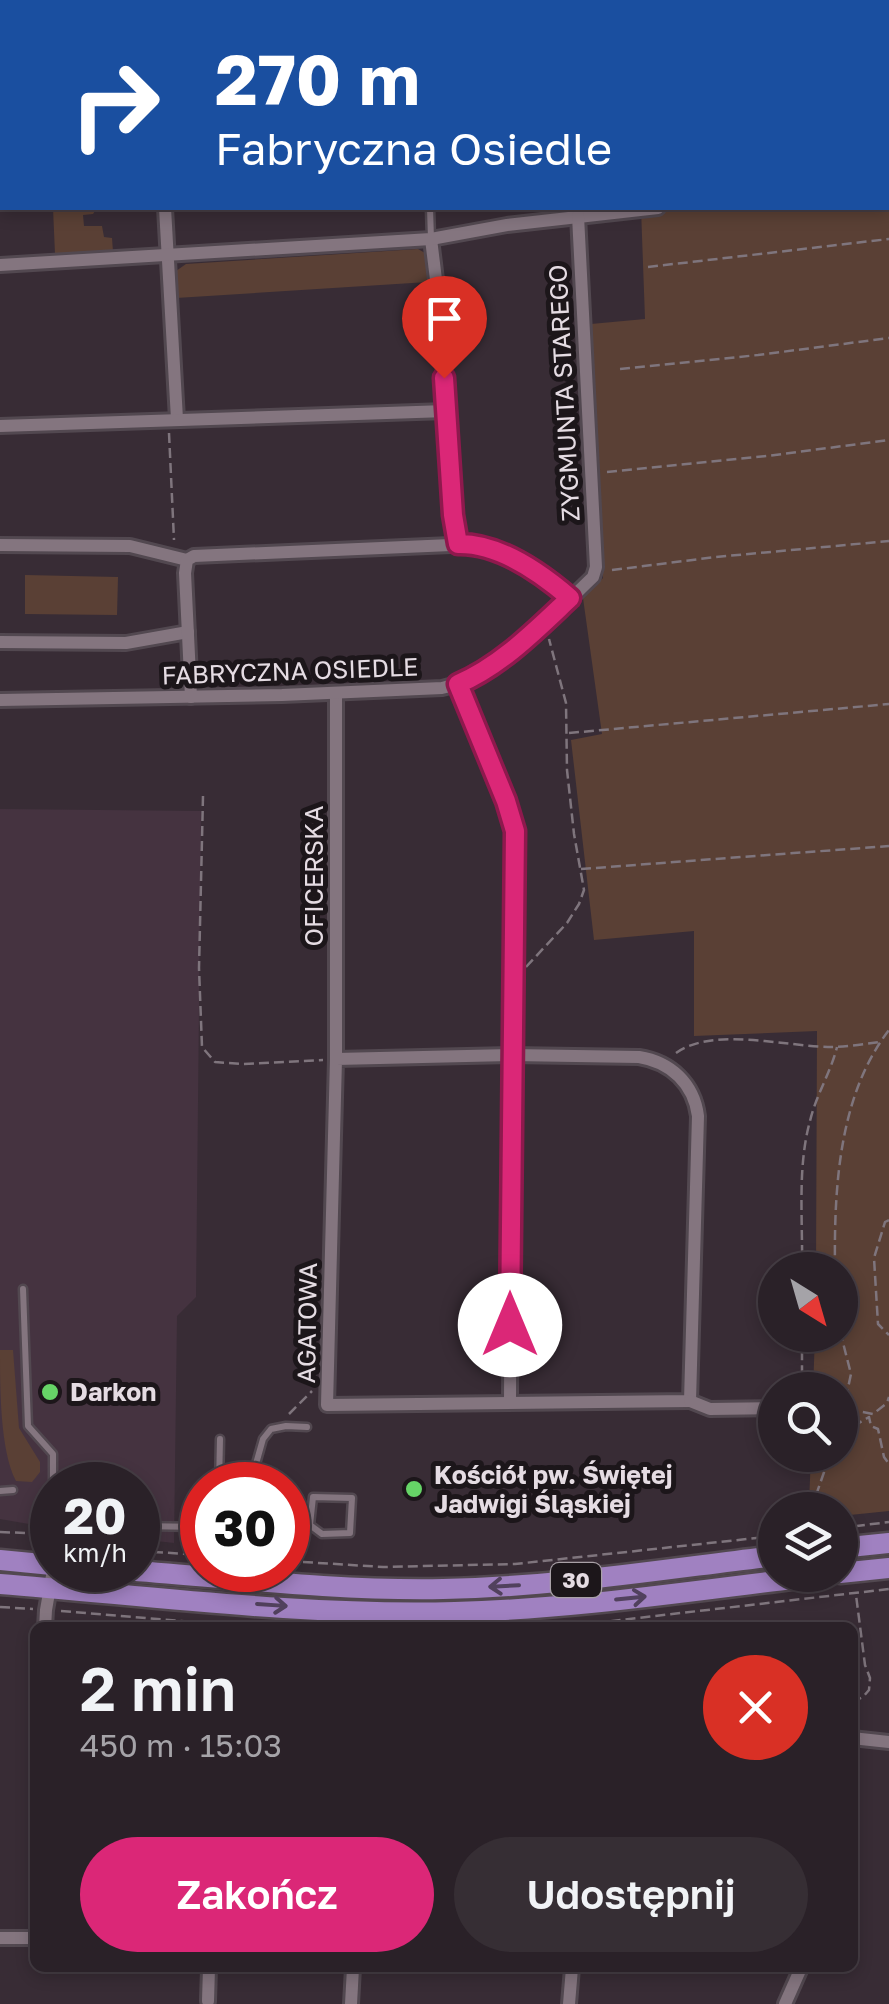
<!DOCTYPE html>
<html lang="pl">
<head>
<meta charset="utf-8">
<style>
	:root { --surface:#2a2128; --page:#362e34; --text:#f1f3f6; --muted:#a5a3a8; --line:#463e45; --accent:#db2777 }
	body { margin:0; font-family:"Golos Text",sans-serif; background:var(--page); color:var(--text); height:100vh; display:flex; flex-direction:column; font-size:38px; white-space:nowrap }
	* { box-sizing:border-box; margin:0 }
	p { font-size:32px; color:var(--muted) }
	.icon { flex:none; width:55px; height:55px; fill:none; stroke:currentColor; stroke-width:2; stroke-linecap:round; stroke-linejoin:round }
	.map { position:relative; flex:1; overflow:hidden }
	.panel { position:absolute; left:30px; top:1622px; width:828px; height:350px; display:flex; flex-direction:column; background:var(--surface); border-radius:15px; box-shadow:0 5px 15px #0003,0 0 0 2px var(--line) }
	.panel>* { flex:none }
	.guide { position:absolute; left:0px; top:0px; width:890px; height:210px; box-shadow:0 5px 15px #0003,0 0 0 2px var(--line); background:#1a4fa0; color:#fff; overflow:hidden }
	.needle { width:65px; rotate:143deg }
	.tools { position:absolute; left:758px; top:1252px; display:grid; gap:20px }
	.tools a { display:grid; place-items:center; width:100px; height:100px; border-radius:50%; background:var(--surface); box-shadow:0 5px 15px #0003,0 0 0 2px var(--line); font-size:50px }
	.speed { position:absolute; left:30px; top:1462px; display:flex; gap:20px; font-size:50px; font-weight:700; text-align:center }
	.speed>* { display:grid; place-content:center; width:130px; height:130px; border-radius:50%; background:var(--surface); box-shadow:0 5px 15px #0003,0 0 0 2px var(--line); line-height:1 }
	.speed small { font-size:25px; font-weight:400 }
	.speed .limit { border:15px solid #d22; background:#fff; color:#111 }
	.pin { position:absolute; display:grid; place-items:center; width:85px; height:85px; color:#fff; margin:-102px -42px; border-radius:50% 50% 50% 0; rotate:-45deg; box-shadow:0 0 10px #0007 }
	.pin .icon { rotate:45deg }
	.me { position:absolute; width:110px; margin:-55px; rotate:0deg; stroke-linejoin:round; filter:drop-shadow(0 0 8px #0008) }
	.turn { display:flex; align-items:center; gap:35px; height:210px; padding:0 50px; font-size:45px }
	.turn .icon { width:130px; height:130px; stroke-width:2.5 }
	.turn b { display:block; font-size:70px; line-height:85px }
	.round { display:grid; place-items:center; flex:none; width:105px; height:105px; border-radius:52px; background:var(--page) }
	.headline { display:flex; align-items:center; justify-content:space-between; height:170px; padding:0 50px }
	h1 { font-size:60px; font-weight:600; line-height:75px }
	.action { display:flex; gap:20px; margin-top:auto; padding:20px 50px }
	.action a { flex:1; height:115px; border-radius:60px; background:var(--accent); color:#fff; font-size:40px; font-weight:600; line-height:115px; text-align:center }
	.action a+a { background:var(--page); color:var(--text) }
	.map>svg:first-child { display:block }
	.built { fill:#453340 }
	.green { fill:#5a4035 }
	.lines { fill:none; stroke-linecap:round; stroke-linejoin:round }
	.lane-casing { stroke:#524850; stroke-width:11 }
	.street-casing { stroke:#524850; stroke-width:18 }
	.primary-casing { stroke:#524850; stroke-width:25 }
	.path { stroke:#7f757d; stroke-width:2.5; stroke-dasharray:10 5; stroke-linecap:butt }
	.lane { stroke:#84757f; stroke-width:6 }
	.street { stroke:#84757f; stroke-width:12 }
	.primary { stroke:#a081c1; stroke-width:20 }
	.oneway { stroke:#51415d }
	.route-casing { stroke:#8e194d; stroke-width:25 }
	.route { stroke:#db2777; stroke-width:18 }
	.poi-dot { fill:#66d467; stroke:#1c161a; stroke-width:4 }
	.labels { text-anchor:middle; stroke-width:10; stroke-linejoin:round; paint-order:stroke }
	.shield { fill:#1c161a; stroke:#a9a1a7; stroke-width:2.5 }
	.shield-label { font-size:22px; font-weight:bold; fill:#e5dce3 }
	.street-label { font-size:25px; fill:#e5dce3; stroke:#1c161a }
	.poi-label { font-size:25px; font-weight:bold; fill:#e5dce3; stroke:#1c161a; text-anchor:start }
</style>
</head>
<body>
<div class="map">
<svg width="889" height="2004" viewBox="0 0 889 2004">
	<rect width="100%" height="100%" fill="#382c35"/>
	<path class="built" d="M0,809L201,811L196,1297L177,1316L174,1543L138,1539V1485H52V1528L0,1519Z"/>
	<g class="green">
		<path d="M430,0H889V1511L840,1516V1510H780V1504H809L811,1455H840V1390H813L815,1335H840V1270H816L817,1031L694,1036V931L594,940L571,740L602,734L583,598L603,578L591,324L645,319L641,208H888V2H430Z"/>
		<path d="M53,208H97L93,214L83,215L84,226H102L104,237L112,238L113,252L55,254Z"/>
		<path d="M418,249L425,253L428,282L176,298V271L186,264Z"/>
		<path d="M25,575L118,577L117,615L25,614Z"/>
		<path d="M0,1350H13L19,1428L40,1462V1472L32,1482L16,1481C0,1451 0,1387 0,1350Z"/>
	</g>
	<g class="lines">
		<defs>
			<g id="lane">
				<path d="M101,0V2"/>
				<path d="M426,0V2"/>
				<path d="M0,24H2"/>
				<path d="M430,208L431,239"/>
				<path d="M23,1289L28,1426L53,1454V1485"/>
				<path d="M219,1485L220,1439"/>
				<path d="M250,1485L263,1439L271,1429L286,1426L307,1427"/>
				<path d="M0,1491L13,1490"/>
				<path d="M138,1526L202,1527"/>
				<path d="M288,1529L310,1525L322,1534L350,1533L352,1498L313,1497L310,1525"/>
			</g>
			<g id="street">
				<path d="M888,183H889"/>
				<path d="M165,208L177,419"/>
				<path d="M431,239L440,312L453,515L458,544"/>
				<path d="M0,265L431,239L507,225L658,208"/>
				<path d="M0,426L446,411"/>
				<path d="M0,545L130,546L187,560"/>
				<path d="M0,642L126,643L188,632"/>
				<path d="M458,684L506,801L515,831L516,844L512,970L510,1402"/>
				<path d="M336,693V1059L327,1405L690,1401L698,1116C694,1084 671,1062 639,1057L512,1055L336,1059"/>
				<path d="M191,697L185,573L187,560L194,556L474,544C508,551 544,576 571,598"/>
				<path d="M0,700L282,695L442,688C498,675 552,616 593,577L596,567L578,216"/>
				<path d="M690,1401L710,1409L775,1408"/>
				<path d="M45,1628L46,1610L53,1570"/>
				<path d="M852,1738L889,1742"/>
				<path d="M0,1938H35"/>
				<path d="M208,2001L209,1968"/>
				<path d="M351,2004L353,1968"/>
				<path d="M569,2004L572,1968"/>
				<path d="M785,2004L801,1968"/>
			</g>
			<g id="primary">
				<path d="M840,1548L889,1543"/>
				<path d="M0,1560L52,1565"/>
				<path d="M124,1570C230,1578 337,1591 443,1589C554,1587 665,1569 775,1556"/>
				<path d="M840,1573L889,1568"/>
				<path d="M0,1584C151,1596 303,1616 455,1612C579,1609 703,1589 826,1575"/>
			</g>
		</defs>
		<use href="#lane" class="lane-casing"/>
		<use href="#street" class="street-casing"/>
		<use href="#primary" class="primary-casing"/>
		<g class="path">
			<path d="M462,0L502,2"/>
			<path d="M689,2L736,0"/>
			<path d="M0,3L2,10"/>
			<path d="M888,81H889"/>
			<path d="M648,267L889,239"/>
			<path d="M620,369L758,355L889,338"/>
			<path d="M169,433L174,540"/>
			<path d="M607,472L767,456L889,440"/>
			<path d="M612,570L716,557L889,541"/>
			<path d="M569,733L889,704"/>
			<path d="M203,796L199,968L202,1047L215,1062L243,1064L323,1060"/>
			<path d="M581,869L889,846"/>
			<path d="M526,967L567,923L579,904L584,890L574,834L567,770L566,703L549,639"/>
			<path d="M676,1053C714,1026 786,1047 832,1047C847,1047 864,1044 879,1042"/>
			<path d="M889,1220L885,1222L874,1258L878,1324L889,1335"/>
			<path d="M802,1270C803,1221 797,1168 810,1121C816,1095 831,1072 837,1047"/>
			<path d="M835,1270C834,1191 838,1096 889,1030"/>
			<path d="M840,1331L851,1374L840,1425"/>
			<path d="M799,1390L802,1373V1335"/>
			<path d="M830,1390H836"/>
			<path d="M289,1414L312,1391"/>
			<path d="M840,1428L857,1411L873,1414L887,1403L889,1397"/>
			<path d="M840,1434L869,1417L871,1426L878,1429L884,1457L889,1464"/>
			<path d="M815,1510L814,1501L830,1455"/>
			<path d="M840,1528L889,1522"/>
			<path d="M0,1532L52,1534"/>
			<path d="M138,1551L202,1555"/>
			<path d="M288,1561L383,1567L515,1564L775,1536"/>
			<path d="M0,1607L33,1609"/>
			<path d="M61,1611L264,1628"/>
			<path d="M551,1628L889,1589"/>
			<path d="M852,1702L863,1697L869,1690L870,1678L865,1665L856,1595"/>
		</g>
		<use href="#lane" class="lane"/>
		<use href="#street" class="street"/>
		<use href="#primary" class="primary"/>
	</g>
	<defs><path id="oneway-shaft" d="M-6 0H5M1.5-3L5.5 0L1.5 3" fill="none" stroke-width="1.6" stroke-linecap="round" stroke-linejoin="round" transform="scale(2.5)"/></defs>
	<g class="oneway">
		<use href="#oneway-shaft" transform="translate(504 1586) rotate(177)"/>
		<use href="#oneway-shaft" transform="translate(631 1598) rotate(-6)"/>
		<use href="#oneway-shaft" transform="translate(272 1605) rotate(4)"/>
	</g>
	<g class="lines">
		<defs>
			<path id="route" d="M444,378L453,515L458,544C499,543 541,573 570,598C537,629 501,666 458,684L506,801L515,831L510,1325"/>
		</defs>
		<use href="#route" class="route-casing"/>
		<use href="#route" class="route"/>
	</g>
	<g class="poi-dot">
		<circle cx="50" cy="1392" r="10"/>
		<circle cx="414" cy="1489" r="10"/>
	</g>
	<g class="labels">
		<rect class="shield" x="551" y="1563" width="50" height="34" rx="8"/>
		<g class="shield-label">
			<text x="576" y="1588">30</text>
		</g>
		<g class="street-label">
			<text transform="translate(564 393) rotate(-93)" y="9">ZYGMUNTA STAREGO</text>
			<text transform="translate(290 671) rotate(-2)" y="9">FABRYCZNA OSIEDLE</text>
			<text transform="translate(314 876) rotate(-90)" y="9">OFICERSKA</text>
			<text transform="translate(307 1323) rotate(-89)" y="9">AGATOWA</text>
		</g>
		<g class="poi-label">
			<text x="70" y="1401">Darkon</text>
			<text x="434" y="1484">Kościół pw. Świętej<tspan x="434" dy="29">Jadwigi Śląskiej</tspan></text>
		</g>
	</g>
</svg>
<div class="tools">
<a><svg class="needle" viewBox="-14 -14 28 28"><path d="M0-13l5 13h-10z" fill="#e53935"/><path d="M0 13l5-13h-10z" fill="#a5a3a8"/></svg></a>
<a><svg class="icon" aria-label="search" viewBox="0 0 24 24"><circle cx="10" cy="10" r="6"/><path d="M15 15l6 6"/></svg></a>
<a><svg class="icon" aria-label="layers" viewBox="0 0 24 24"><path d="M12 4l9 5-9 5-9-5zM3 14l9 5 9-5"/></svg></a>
</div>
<div class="speed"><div>20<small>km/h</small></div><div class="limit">30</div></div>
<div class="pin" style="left:444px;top:378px;background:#d93025"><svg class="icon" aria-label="arrive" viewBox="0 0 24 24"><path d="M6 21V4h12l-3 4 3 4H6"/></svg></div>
<svg class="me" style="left:510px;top:1325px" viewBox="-20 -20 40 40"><circle r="19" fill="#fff"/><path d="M0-13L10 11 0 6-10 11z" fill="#db2777"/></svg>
<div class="guide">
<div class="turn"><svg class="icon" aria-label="right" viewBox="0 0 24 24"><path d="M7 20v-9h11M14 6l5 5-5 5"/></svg><div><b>270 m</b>Fabryczna Osiedle</div></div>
</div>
<section class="panel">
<div class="headline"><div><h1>2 min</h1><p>450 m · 15:03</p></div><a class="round" style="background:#d93025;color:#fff"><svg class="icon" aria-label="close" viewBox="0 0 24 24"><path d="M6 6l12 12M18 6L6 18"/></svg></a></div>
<div class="action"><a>Zakończ</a><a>Udostępnij</a></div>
</section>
</div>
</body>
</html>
